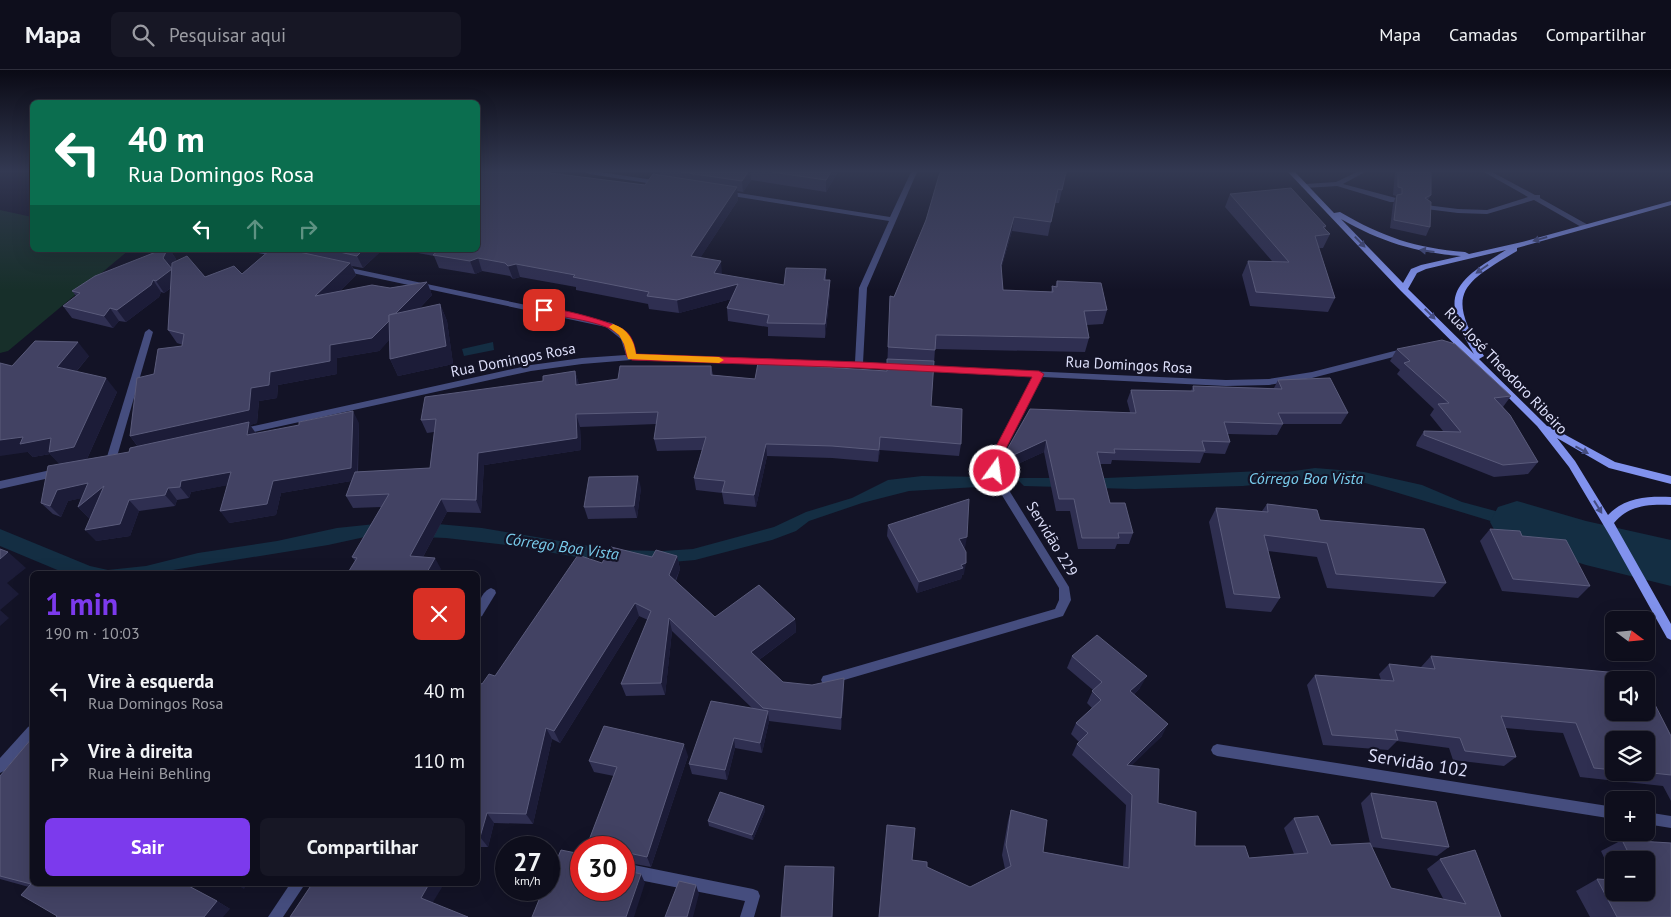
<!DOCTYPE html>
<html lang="pt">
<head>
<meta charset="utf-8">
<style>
	:root { --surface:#0e0e1c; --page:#171725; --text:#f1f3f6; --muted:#9b9ca3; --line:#2e2e3b; --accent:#7c3aed }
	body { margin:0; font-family:"PT Sans",sans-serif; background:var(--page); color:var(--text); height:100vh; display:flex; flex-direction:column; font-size:19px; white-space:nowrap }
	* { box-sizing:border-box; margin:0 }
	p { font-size:16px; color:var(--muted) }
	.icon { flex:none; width:28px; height:28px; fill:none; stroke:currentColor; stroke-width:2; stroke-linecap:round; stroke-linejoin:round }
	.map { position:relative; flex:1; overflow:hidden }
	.details { position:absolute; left:30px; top:501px; width:450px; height:315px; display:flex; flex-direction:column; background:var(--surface); border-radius:8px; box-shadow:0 5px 20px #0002,0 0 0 1px var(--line) }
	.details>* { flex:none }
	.hud { position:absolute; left:30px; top:30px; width:450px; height:152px; border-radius:8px; box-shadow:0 5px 20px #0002,0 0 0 1px var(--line); background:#0b6e4f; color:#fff; overflow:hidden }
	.needle { width:32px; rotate:106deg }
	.buttons { position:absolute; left:1605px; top:541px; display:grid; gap:10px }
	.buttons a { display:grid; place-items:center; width:50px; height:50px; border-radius:8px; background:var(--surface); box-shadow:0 5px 20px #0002,0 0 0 1px var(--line); font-size:25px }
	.speed { position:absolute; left:495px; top:766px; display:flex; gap:10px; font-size:25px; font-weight:700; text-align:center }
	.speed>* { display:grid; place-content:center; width:65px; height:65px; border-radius:50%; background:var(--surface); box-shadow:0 5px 20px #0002,0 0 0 1px var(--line); line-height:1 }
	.speed small { font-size:12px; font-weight:400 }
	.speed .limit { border:8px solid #d22; background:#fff; color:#111 }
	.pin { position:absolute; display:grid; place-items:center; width:42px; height:42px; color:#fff; margin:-21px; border-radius:10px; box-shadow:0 2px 8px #0006 }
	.me { position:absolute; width:55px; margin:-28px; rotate:14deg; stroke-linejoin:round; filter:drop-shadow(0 0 4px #0008) }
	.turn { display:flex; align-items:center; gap:18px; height:105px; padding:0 15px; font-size:22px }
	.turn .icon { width:65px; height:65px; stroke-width:2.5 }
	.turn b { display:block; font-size:35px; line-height:42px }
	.lanes { display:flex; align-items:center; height:48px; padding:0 15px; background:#0003; justify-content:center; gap:25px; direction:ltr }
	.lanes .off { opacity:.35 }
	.round { display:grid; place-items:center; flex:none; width:52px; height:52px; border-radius:8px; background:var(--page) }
	.summary { display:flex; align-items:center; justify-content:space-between; height:85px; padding:0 15px }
	h1 { font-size:30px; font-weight:600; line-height:38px; color:var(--accent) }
	.action { display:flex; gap:10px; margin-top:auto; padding:10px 15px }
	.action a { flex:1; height:58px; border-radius:8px; background:var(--accent); color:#fff; font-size:20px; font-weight:600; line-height:58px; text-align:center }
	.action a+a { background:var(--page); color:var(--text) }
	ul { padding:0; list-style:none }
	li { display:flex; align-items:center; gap:15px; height:70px; padding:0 15px }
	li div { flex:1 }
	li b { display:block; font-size:19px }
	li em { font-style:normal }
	header { display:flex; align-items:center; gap:30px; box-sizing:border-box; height:70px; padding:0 25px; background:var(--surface); border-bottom:1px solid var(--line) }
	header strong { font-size:24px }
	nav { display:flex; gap:28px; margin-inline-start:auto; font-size:18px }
	.search { width:350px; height:45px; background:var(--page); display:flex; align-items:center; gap:12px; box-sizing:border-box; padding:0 18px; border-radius:8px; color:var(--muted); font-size:19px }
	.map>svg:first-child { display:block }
	.green { fill:#172f2a }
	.water { fill:#142e43 }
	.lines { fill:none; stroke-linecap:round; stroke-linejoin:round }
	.river { fill:#142e43; fill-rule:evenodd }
	.lane { fill:#454d7e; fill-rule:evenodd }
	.street { fill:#454d7e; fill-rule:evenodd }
	.secondary { fill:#8192ed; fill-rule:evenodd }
	.wall { fill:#2f2f51; fill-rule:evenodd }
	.shaded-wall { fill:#1c1c38 }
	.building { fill:#424263; stroke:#5a5b7b }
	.oneway { fill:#444c80 }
	.route { fill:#e11d48; stroke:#92132f }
	.slow { fill:#f59e0b }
	.labels { text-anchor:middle; stroke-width:4.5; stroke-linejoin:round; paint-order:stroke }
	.street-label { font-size:15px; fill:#dddffa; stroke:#131326 }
	.water-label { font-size:16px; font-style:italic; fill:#79ccec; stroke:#131326 }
	.near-street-label { font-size:18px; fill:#dddffa; stroke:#131326 }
</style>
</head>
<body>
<header>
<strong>Mapa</strong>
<div class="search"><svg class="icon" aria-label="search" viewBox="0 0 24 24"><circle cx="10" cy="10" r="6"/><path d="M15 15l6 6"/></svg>Pesquisar aqui</div>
<nav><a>Mapa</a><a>Camadas</a><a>Compartilhar</a></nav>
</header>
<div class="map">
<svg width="1671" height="847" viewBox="0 0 1671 847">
	<rect width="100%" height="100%" fill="#131326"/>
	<path class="green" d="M0,140L32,147V180H129L8,281L0,283Z"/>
	<g class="water">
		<path d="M493,272L494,280L464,286L462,279Z"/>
		<path d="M1315,398L1364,402L1422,415L1462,432L1581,464L1590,481L1362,412L1309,409L1243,416L1135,419L1024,416L1016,408H1106L1262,401L1287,402Z"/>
		<path d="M922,406L989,407L994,416L909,421L862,433L809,451L796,461L772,470L695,490L672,492L583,488L507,475L446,468L374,465L328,475L148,504H67L0,476V459L90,496L108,500L146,496L198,483L277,471L337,458L404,451L482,458L613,480L663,481L693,479L774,457L806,442L852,428L888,410Z"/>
	</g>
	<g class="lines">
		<path class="river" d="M1517,431L1586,451L1671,470V516L1586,495L1498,467L1490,452L1498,437Z"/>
		<g class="lane">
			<path d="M1357,102H1365L1343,114L1396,128V132H1390L1337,116L1305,118L1301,116L1305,114L1336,112Z"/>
			<path d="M1484,102H1492L1535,125H1540V128L1590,156L1589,158H1583L1534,130L1487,144L1458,143L1426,139L1422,137L1426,135L1458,139L1487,140L1528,127Z"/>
			<path d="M32,655V669L4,701L0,703V688L28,657Z"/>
		</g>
		<g class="street">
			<path d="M586,102H600L660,111L664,113L660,115L589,104Z"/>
			<path d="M911,102H917L867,218L863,293L900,294L904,297L903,299L631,290L582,294L531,301L240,365L235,362L240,359L531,295L582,288L626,285L621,269L606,257L338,200V196H341L612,253C625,261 632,269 635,284L855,292L859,218L889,151L726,125L722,123L726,121L890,147Z"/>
			<path d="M252,180H267L284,185L280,187L253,182Z"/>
			<path d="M149,259L153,262L116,390L111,394L106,390L145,262Z"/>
			<path d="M1406,278L1409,279L1410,281L1409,283L1312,308L1269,315L1226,316L1042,307L999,392L1002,409L1069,517L1071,530L1063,546L827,615L823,614L821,610L823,606L827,605L1055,539L1059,530V518L992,409L989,392L1033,307L920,301L917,300L916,298L917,296L1226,310L1269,309L1312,302Z"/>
			<path d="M60,398L63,399L65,402L63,405L0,419V411Z"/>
			<path d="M491,518L495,520L496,523L482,546L478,548C478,537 479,523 491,518Z"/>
			<path d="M1217,674L1614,737V749L1217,686L1213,684L1211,680L1213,676Z"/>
			<path d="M1646,742L1671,746V758L1646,754Z"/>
			<path d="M624,793L753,819L758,821L760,826L754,847H740L745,831L624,807Z"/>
			<path d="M290,814H305L283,847H268Z"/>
		</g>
		<path class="secondary" d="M1288,102H1295L1334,143L1340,142C1383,167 1415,178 1465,182L1469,184L1522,172L1671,131V135L1517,178V181C1459,215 1446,224 1484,286L1479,289L1547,356L1551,357L1615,392L1671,406V414L1609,398L1557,368L1575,391L1608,445C1625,427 1649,426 1671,427V435C1649,434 1629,435 1614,453L1671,554V570L1667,568L1610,466L1569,397L1537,356L1401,221ZM1341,149C1379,171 1417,183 1461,186L1421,195L1411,199L1403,213ZM1506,180C1452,213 1439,226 1474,284L1408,219L1417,203L1426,199Z"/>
	</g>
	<g class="wall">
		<path d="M660,102H838L826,122L751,110L743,122L737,121L738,130L700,188L722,204V205L784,215L826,199V210H830V223L825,268L768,266V257L728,251L727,238L731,229L679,243L649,239L648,234L576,220V217L520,207L513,209L510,206L482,201L475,204L439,198L434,186L402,180H478L563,105L645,115L660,105Z"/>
		<path d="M1066,102L1059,133H1055L1048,166L1012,161L1001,199L1003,220L1051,222L1052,216L1055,217L1057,211L1107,240L1103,254L1087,255L1089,268L1085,282L935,279L931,336L961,374L959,386L880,380L878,392L832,388L767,386L756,437L724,434L722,423L696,420L694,408L702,380L657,381L654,369L656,354L580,357L581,380L484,395L481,443L447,442L423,487L441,499L355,491L352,487L381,437L353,438L346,426L351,411L281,423L276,445L229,453L227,415L191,422L189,428L177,430L175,436L139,441L130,466L96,471L91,446L89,448L78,437L81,428L68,431L61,447L53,444L41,433L60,394L50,384L33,387L28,382L12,296L89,286L76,302L117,322L87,389L129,382L138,377L130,366L154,304L183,275L177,273L168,260L171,218L164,223L161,222L159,227L126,252L119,251L113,258L72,248L63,236L76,226L72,221L161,180H170L176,189L175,192L205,207L242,204L270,180H382L363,198L352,196L356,205L340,221L390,218L427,212L432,225L419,239L440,234L447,251L453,294L398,306L390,289L389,270L379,281L337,288V304L278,315L277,328L259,331L257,353L250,355L256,363L359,353L358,402L430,398L434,362L427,363L421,350L543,311L575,301L579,315L711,296L713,305L755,309L887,301L890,226L894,227Z"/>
		<path d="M1395,102H1431V125L1428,130L1430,157L1426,166L1390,158L1393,134L1396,126L1393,125Z"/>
		<path d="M1230,124L1326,156L1325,159L1330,164L1323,178H1319L1335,228L1328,242L1250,236L1242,205L1248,191H1272L1225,137Z"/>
		<path d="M1397,279L1511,326L1503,337L1538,392L1528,404L1494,407L1416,376L1417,372L1424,361H1443L1430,345L1434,339L1397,304L1400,300L1390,291Z"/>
		<path d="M1278,310L1348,343L1341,354H1283L1277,365L1228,364L1230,372L1225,384L1204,383L1200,393L1112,390L1111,394H1100L1110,433L1133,463L1129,474H1117L1115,479H1078L1070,441H1056L1044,382L1002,401V397L1004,385L1130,342L1127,331L1131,320L1191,321L1193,316L1274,318Z"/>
		<path d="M641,418L637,448L588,449L584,437Z"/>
		<path d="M1267,434L1320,450L1446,513L1434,527L1327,518L1317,487L1268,481L1280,528L1271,542L1226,538L1209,452L1216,438L1262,441Z"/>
		<path d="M888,455L965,478H964V504L962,505L961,509L917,523L887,466Z"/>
		<path d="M1490,459L1522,466L1590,516L1578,528L1502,521L1480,471Z"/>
		<path d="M677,486L680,499L676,511L715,547L795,549L796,562L759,590L783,612L844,620L841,660L769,651L762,683L735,678L727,710L692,704L689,694L752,638L672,561L665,625L626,626L621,614L648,550L639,546L560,673L552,669L533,754L494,753L488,777H478V612L482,614L495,606L602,493L652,487Z"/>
		<path d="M1072,586L1140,618L1134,624L1162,666L1131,695L1158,733L1195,776L1249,788L1294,784L1284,758L1294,748L1331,775L1370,773L1361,733L1371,723L1449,777L1437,786L1372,777L1391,818L1444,830L1427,799L1440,789L1501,847H879L912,790L970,817L1005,799L1002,785L1008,751L1011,740L1043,782L1123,796L1126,735L1072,685L1077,674L1079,672L1071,664L1076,653L1092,638L1087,633L1093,620L1067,598Z"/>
		<path d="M1431,586L1614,610L1671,666V731L1663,716L1580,707L1563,663L1505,658L1516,687L1504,696L1453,690L1449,678L1397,671L1388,680L1323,675L1307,615L1315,605L1381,610L1379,604L1389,594L1421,597ZM1614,670L1646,702H1614Z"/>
		<path d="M688,686L651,797L624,792V778L614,706L594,702L589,691Z"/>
		<path d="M0,706L32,814L217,831L230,839L57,846L29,817L0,809Z"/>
		<path d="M764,736L765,741L753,770L709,756L708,751Z"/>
		<path d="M1622,770L1671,773V847H1590L1576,821L1597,809L1614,810V822H1646V790H1614V809L1601,781Z"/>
	</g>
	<g class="shaded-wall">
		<path d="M551,102H566L553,116L550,103Z"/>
		<path d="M748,102H751V110L743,122L742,111Z"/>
		<path d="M831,102H838L826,122V110Z"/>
		<path d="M737,117L738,130L693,199L691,186Z"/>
		<path d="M1014,147L1012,161L998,209L1001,195Z"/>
		<path d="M167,180H170L176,189L171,200L180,211L164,223L156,211L163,188Z"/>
		<path d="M363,180H382L363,198L357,186Z"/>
		<path d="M478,188L482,201L475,204L470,191Z"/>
		<path d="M721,191L722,204L715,216L714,203Z"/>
		<path d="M350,193L356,205L322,239L315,226Z"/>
		<path d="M516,194L520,207L513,209L508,196Z"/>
		<path d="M153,210L161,222L159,227L126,252L117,240Z"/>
		<path d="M830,210V223L825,268V254Z"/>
		<path d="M427,212L432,225L379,281L337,288V304L278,315L277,328L259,331L257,353L250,355L256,364L140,379L130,366L251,318L270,302L330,275Z"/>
		<path d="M738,214L739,227L679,243L677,230Z"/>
		<path d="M440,234L447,251L453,294L398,306L390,289Z"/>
		<path d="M110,238L119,251L113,258L104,246Z"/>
		<path d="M78,272L89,286L68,311L57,297Z"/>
		<path d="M575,301L579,314V328L576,315Z"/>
		<path d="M106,308L117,322L86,391L61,396L50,384L33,387L28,382L0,386V370L23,367Z"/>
		<path d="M353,341L359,353L357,410L281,423L276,445L229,453L220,441Z"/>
		<path d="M576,344L580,357L581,380L484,395L481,443L476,430L478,383Z"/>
		<path d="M880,367V380L878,392L879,380Z"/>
		<path d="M1046,370L1044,382L1002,401L1005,389Z"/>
		<path d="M766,374L767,386L756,437L754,425Z"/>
		<path d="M231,402L239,413L191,422L189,428L180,417L181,411Z"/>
		<path d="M638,406L641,418L637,448L634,436Z"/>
		<path d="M88,413L104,416L114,427L89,448L78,437L92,426L68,431L61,447L50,436L57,420Z"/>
		<path d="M168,418L177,430L175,436L165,425Z"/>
		<path d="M441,429L447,442L417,498L410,486Z"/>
		<path d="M129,430L139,441L130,466L96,471L85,460Z"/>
		<path d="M967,467L965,478L957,480L959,469Z"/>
		<path d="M8,482L26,498L7,513L19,524L0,540V489Z"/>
		<path d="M677,486L680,499L672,518L669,505Z"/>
		<path d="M435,488L441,499L439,504H426Z"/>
		<path d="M966,493L964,504L962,505L961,509L917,523L919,512Z"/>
		<path d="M635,533L639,546L560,673L554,661Z"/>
		<path d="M0,540L9,548L0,556Z"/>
		<path d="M669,548L672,561L665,625L661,613Z"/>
		<path d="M795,549L796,562L752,595L751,582Z"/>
		<path d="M1147,606L1140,618L1124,633L1130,621Z"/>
		<path d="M844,608V620L841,660V648Z"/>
		<path d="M768,641L769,651L762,683L760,673Z"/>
		<path d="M1168,654L1162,666L1121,706L1127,695Z"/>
		<path d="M546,658L552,669L533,754L526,744Z"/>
		<path d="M734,668L735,678L727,710L725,700Z"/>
		<path d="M684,674L688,686L651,797L647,787Z"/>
		<path d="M764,736L765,741L753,770L752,765Z"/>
		<path d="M487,743L494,753L488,777L480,767Z"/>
		<path d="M641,804L645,813L634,847H626Z"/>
		<path d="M236,814H247L244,819Z"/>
		<path d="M429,814H444L430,837L421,828Z"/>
		<path d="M696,815L699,824L693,847H687Z"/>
		<path d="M217,831L230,839L223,847H204Z"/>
	</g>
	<g class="building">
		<path d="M478,102H551L550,103L645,115L653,104L737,117L691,186L721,191L714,203L784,215L786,198L826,199L824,210H830L825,254L767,253L769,245L727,238L738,214L677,230L647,226L649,222L573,207L575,205L516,194L508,196L505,193L478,188L470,191L433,185L439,180H478Z"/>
		<path d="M681,102H748L742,111Z"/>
		<path d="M772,102H831L826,110Z"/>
		<path d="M940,102H1066L1062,120L1058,119L1051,152L1014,147L1001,195L1003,220L1053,222L1052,216L1057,217V211L1101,213L1107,240L1084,241L1089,268L936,265L935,280L888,277L890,226L894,227L926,150Z"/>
		<path d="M1398,102H1431V125L1425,128L1431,132L1430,157L1394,150L1397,125L1402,124V118L1398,117Z"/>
		<path d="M1291,118L1326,156L1323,157L1330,164L1315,166L1335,228L1256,222L1248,191L1289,192L1230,124Z"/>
		<path d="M161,180H167L163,188L172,199L156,211L153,210L151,215L117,240L110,238L104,246L63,236L80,223L72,221L95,206Z"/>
		<path d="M270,180H290L350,193L315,226L372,215L390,218L427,212L396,243L389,245V251L372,268L330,275V291L270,302L269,315L251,318L249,340L130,366L137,308L154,304L158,279L182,276L184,264L168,260L172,193L187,186L205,207L234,196L242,204Z"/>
		<path d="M331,180H363L357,186Z"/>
		<path d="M440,234L446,276L390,289L389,245Z"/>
		<path d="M1442,270L1455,274L1511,326L1494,328L1510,345L1538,392L1503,395L1424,365V361L1461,362L1438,334L1449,333L1404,293L1410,291L1397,279Z"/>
		<path d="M35,271L78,272L57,297L106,308L74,377L49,382L51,368L20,374L23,367L0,370V293L12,296Z"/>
		<path d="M887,289L934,291L931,336L962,339L961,374L880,367L879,380L832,376L766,374L754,425L722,422L725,411L694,408L706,367L654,369L658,342L576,344L577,368L478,383L476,430L441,429L410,486L435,488L426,504H347L357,488L352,487L389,424L346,426L355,402L430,398L436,349L421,350L425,327L543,311V306L575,301L576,315L618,309L620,296H711V305L755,309L758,293L887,301Z"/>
		<path d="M1330,308L1348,343H1278L1283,354L1224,352L1230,372L1202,371L1205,381L1114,379L1115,383L1097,382L1110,433H1125L1133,463H1118L1119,468H1082L1074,429H1059L1046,370L1005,389L1004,385L1030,339L1136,343L1131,320L1194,321L1193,316L1282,319L1278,310Z"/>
		<path d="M353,341L351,398L273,411L267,434L220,441L231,402L181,411L180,417L168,418L165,425L129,430L120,454L85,460L104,416L78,437L88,413L57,420L50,436L41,433L48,396L129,382L130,378L249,352L247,365L299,355V352Z"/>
		<path d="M638,406L634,436L584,437L589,407Z"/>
		<path d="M969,429L967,467L959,469L966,482V493L961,495L963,498L919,512L888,455Z"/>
		<path d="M1267,434L1317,440L1320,450L1424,459L1446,513L1336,504L1327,473L1264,465L1280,528L1234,524L1216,438L1268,442Z"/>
		<path d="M1490,459L1520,461L1522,466L1566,470L1590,516L1513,509Z"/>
		<path d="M611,477L652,487L656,480L677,486L669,505L715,547L759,515L795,549L751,582L783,612L812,615L844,608L841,648L763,638L669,548L661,613L621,614L651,541L635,533L554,661L546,658L526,744L487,743L480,767H478V612L482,614L489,604L495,606L578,485L602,493Z"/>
		<path d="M0,479L8,482L0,489Z"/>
		<path d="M1097,565L1147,606L1130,621L1168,654L1127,695L1159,699L1158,733L1196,742L1195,776H1245L1249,788L1308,783L1294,748L1318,746L1331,775L1370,773L1391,818L1466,834L1440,789L1475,780L1501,847H879L887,755L915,758L912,790L927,792V797L970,817L1011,796L1006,775L1011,740L1047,750L1043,782L1129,798L1132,725L1077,674L1088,663L1076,653L1101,630L1092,621L1102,612L1072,586Z"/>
		<path d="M1431,586L1630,604L1633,610H1614V642H1646V621H1648L1671,666V705L1643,702H1646V670H1614V700L1594,698L1576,653L1501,646L1516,687L1465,681L1460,668L1395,660L1398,670L1332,665L1315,605L1394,611L1389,594L1435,599Z"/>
		<path d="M711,631L768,641L760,673L734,668L725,700L689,694Z"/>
		<path d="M604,656L684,674L647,787L624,782V778H586L617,697L589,691Z"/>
		<path d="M32,668V814H185L217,831L204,847H56L57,846L21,825L31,814L0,806V706Z"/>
		<path d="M720,722L764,736L752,765L708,751Z"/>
		<path d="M1371,723L1436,732L1449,777L1382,768Z"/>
		<path d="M1622,770L1671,773V847H1617L1597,809L1614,810V822H1646V790H1632Z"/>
		<path d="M561,780L581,784V820H624V800L641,804L626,847H532L543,820H549V808Z"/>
		<path d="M785,796L834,797L832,847H781Z"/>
		<path d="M679,811L696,815L687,847H665Z"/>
		<path d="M312,814H429L421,828L468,847H290Z"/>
	</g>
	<defs><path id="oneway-solid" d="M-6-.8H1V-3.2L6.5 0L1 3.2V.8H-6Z" transform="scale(1.25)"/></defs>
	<g class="oneway">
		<use href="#oneway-solid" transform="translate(1540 169) rotate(164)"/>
		<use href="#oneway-solid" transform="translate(1360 172) rotate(46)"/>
		<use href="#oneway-solid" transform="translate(1427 181) rotate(-172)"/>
		<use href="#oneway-solid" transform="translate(1482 199) rotate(145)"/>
		<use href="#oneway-solid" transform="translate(1430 244) rotate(45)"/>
		<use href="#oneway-solid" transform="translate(1582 380) rotate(29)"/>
		<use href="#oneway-solid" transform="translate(1598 437) rotate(58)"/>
	</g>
	<linearGradient id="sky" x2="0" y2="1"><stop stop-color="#0a0a15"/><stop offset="0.46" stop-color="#333952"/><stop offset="1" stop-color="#333952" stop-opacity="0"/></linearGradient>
	<rect width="1671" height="220" fill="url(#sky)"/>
	<path class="route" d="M541,238C553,236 614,252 624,260C632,265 635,276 636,284L860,292L1039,301L1044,304L999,392L1000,401L995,405L989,401L988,392L1032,307L860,298L632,290L627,287C625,280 625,271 619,265C606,251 560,247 541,243Z"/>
	<path class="slow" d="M613,254C628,259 634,270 636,284L719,287L724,290L719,293L628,289L624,274L619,265L609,257Z"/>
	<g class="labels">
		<g class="street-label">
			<text transform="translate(513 290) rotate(-11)" y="5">Rua Domingos Rosa</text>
			<text transform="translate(1129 295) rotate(3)" y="5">Rua Domingos Rosa</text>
			<text transform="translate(1506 301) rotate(46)" y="5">Rua José Theodoro Ribeiro</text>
			<text transform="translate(1052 469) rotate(59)" y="5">Servidão 229</text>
		</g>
		<g class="water-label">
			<text x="1306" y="414">Córrego Boa Vista</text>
			<text transform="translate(562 476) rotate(8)" y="6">Córrego Boa Vista</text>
		</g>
		<g class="near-street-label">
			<text transform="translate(1418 693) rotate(9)" y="6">Servidão 102</text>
		</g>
	</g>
</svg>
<div class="buttons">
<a><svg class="needle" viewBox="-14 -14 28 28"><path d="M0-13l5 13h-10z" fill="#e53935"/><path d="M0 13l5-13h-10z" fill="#9b9ca3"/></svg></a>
<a><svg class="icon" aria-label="sound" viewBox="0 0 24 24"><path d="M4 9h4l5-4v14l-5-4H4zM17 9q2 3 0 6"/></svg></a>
<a><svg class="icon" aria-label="layers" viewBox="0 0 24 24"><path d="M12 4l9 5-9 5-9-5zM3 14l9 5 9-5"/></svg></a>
<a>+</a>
<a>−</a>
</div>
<div class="speed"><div>27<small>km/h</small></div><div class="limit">30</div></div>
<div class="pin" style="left:544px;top:240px;background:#d93025"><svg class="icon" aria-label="arrive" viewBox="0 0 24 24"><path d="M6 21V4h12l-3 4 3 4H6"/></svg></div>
<svg class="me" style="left:995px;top:401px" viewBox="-20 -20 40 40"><circle r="17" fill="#e11d48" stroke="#fff" stroke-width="3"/><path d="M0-11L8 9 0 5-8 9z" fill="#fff"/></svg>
<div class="hud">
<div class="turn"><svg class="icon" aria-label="left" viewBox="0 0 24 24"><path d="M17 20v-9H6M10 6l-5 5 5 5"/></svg><div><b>40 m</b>Rua Domingos Rosa</div></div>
<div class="lanes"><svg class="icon" aria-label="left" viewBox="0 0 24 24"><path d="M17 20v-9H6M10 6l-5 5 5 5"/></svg><svg class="icon off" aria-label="ahead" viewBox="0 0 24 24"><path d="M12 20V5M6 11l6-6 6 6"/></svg><svg class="icon off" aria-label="right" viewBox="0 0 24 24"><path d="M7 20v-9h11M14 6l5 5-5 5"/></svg></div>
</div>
<section class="details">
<div class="summary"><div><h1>1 min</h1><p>190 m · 10:03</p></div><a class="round" style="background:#d93025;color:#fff"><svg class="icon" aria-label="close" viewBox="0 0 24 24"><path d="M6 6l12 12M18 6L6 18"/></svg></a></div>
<ul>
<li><svg class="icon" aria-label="left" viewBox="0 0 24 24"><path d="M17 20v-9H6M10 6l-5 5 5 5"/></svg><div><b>Vire à esquerda</b><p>Rua Domingos Rosa</p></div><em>40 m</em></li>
<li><svg class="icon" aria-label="right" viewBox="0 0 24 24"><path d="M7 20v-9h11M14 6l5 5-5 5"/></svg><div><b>Vire à direita</b><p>Rua Heini Behling</p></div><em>110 m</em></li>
</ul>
<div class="action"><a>Sair</a><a>Compartilhar</a></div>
</section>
</div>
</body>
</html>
